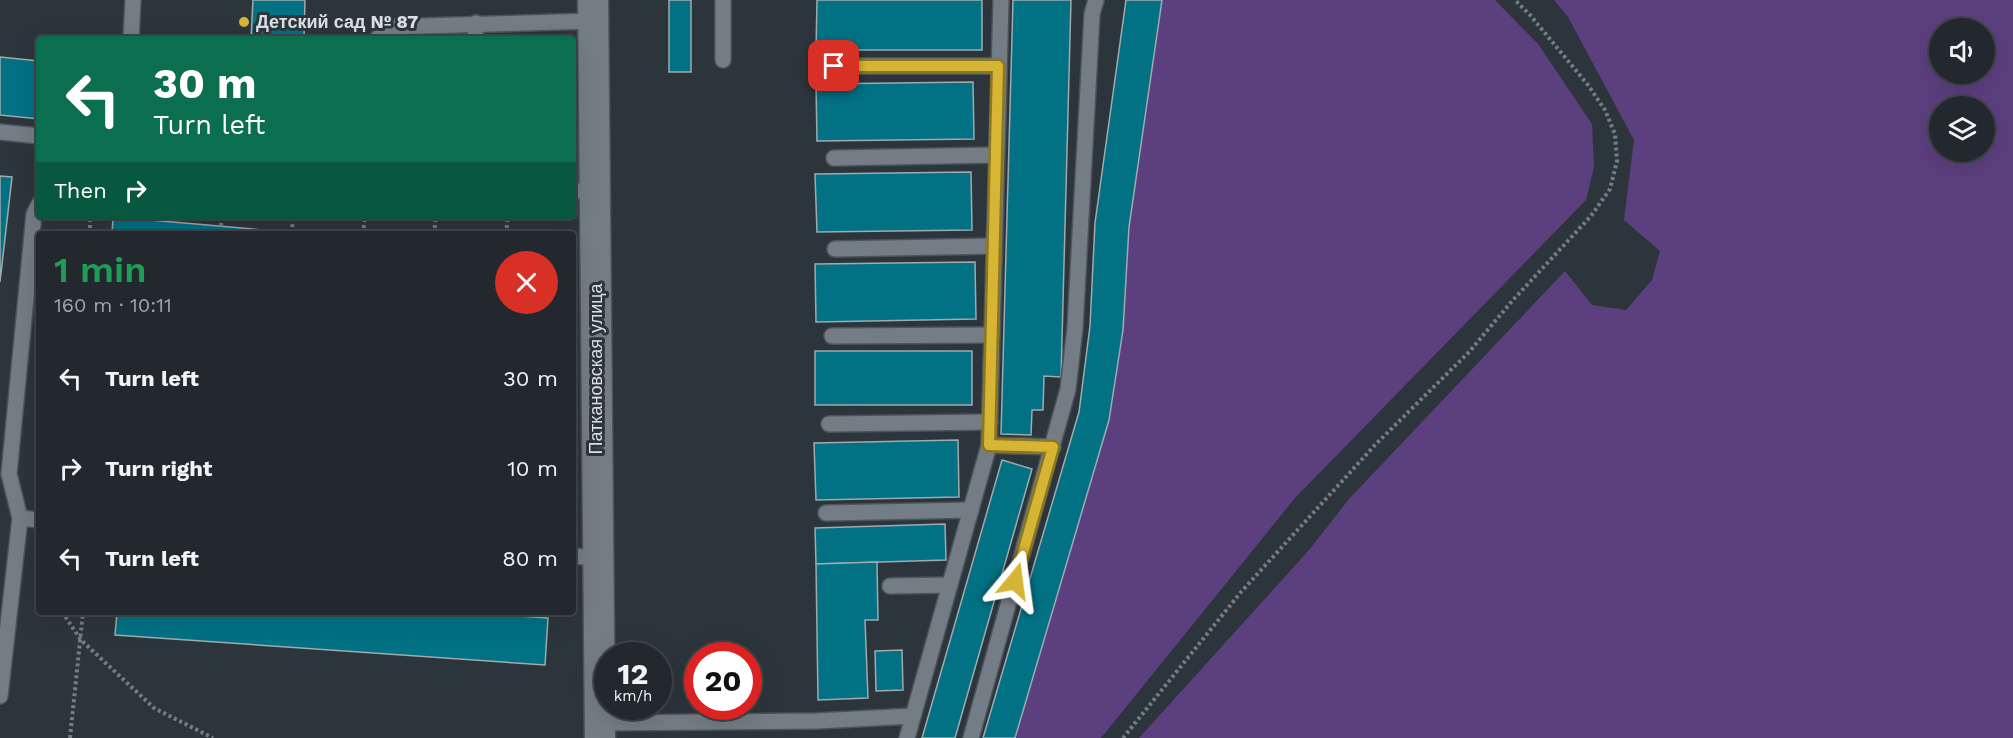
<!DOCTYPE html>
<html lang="en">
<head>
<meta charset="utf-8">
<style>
	:root { --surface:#22282d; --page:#2e3439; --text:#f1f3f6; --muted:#a2a6aa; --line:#3f4449 }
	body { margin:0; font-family:"Work Sans",sans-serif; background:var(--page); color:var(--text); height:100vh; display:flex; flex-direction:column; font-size:22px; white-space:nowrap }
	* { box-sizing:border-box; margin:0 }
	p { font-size:20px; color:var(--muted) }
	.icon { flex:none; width:33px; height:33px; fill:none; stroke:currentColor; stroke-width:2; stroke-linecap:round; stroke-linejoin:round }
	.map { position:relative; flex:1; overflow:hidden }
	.panel { position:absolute; left:36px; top:231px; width:540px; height:384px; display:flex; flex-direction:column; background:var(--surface); border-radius:6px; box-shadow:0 6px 24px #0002,0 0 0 2px var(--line) }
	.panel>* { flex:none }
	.banner { position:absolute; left:36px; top:36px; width:540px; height:183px; border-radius:6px; box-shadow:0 6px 24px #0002,0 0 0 2px var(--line); background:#0b6e4f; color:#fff; overflow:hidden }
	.controls { position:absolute; left:1929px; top:18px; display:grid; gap:12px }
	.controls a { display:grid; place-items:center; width:66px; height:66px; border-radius:50%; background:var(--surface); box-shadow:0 6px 24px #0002,0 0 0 2px var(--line); font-size:30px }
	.speed { position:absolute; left:594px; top:642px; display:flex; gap:12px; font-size:30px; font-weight:700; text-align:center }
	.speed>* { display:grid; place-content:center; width:78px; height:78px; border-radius:50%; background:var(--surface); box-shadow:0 6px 24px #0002,0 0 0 2px var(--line); line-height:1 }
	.speed small { font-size:15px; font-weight:400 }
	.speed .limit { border:9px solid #d22; background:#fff; color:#111 }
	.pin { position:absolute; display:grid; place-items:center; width:51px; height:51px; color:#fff; margin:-26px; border-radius:12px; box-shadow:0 3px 9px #0006 }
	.me { position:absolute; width:66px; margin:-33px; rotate:16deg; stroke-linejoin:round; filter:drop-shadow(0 0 4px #0008) }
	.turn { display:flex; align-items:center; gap:21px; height:126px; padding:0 18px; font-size:27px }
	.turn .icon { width:78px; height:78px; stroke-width:2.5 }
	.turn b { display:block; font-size:42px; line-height:51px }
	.then { display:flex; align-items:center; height:57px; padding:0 18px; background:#0003; gap:12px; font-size:22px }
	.round { display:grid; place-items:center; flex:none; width:63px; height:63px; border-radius:32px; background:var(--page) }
	.head { display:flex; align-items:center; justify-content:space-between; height:102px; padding:0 18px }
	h1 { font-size:36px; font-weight:600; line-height:45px; color:#1e9e55 }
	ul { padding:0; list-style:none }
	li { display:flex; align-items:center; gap:18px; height:90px; padding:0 18px }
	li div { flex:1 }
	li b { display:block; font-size:22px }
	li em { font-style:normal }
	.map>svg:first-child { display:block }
	.green { fill:#5c3f7e; fill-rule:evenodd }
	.building { fill:#017183; stroke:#9eabaf; stroke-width:1.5 }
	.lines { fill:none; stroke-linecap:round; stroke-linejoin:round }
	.service-casing { stroke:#4c5359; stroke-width:18 }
	.minor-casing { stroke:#4c5359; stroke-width:33 }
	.path { stroke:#767d83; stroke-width:4; stroke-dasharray:3 3; stroke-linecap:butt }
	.service { stroke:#747d85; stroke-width:15 }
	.minor { stroke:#747d85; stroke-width:30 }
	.route-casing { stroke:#8b7622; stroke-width:15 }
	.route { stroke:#d6b534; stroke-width:10 }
	.poi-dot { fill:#d6b534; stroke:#2d353c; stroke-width:2 }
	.labels { text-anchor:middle; stroke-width:6; stroke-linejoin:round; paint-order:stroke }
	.poi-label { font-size:18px; font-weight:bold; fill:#dbe0e5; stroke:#2d353c; text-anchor:start }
	.street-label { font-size:18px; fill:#dbe0e5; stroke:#2d353c }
</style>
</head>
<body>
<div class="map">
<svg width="2013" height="738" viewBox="0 0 2013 738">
	<rect width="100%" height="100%" fill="#2d353c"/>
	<g class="green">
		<path d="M1162,0H1495L1538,44L1592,124L1594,167L1586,200L1295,498L1101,738H1015L1109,420L1123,330L1129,227Z"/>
		<path d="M1554,0H2013V738H1139L1309,550L1349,499L1565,271L1592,305L1626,310L1652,280L1660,251L1624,220L1634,140L1568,17ZM1940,28H1984V74H1940ZM1940,106H1984V152H1940Z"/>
	</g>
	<g class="building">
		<path d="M253,0H305L304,39H251Z"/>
		<rect x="669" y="0" width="22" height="72"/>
		<path d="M817,0H982V50H816Z"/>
		<path d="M1013,0H1071L1061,377L1044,376L1043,410H1032L1031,435L1001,434Z"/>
		<path d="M1126,0H1162L1129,227L1123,330L1109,420L1015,738H983L1079,412L1090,326L1095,223Z"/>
		<path d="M454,34V39H395V35Z"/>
		<path d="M0,57L39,61V119L0,115Z"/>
		<path d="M973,82L974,139L817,141L816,84Z"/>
		<path d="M971,172L972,230L817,232L815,174Z"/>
		<path d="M0,176L12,177L0,282Z"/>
		<path d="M113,217L150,220L309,234H112Z"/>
		<path d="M975,262L976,319L816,322L815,264Z"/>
		<rect x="815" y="351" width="157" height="54"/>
		<path d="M958,440L959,497L816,500L814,443Z"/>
		<path d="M1002,460L1032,469L955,738H922Z"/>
		<path d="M945,524L946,560L816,564L815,528Z"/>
		<path d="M877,562L878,620H865L868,698L818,700L816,564Z"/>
		<path d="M117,612H463L548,618L545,665L115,635Z"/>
		<path d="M902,650L903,690L876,691L875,651Z"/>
	</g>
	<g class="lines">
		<defs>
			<g id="service">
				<path d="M131,39L133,0"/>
				<path d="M377,39L388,27L593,21"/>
				<path d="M475,39L476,23"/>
				<path d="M723,60V0"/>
				<path d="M834,66H998"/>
				<path d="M0,132L39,136"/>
				<path d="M834,158L996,155"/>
				<path d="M573,191H595"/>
				<path d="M835,249L994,246"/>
				<path d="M832,336L992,335"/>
				<path d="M829,424L990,422"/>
				<path d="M989,445L1053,447"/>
				<path d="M826,513L971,510"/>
				<path d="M20,518L39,520"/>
				<path d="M573,556L597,558"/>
				<path d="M890,586L950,585"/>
				<path d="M0,696L20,518L9,474L34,214L39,204"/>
				<path d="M600,723L817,721L913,716"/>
				<path d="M907,738L989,445L1001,0"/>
				<path d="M971,738L1068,389L1075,328L1092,14L1096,0"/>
			</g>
			<path id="minor" d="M593,0L600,738"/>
		</defs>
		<use href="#service" class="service-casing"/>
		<use href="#minor" class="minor-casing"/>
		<g class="path">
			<path d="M37,183L39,174"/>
			<path d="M150,220L151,216"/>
			<path d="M221,226L222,216"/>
			<path d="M292,233L293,216"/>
			<path d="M90,234V216"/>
			<path d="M363,234L365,216"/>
			<path d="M434,234L436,216"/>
			<path d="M506,234L508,216"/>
			<path d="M62,612L81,640L154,708L213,738"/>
			<path d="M511,615V612"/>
			<path d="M70,738L83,612"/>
			<path d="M1123,738L1241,592L1375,445L1469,352L1513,300L1591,216L1610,189L1617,161L1615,134L1605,110L1588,85L1530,15L1515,0"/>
		</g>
		<use href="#service" class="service"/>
		<use href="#minor" class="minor"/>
	</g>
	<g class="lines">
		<defs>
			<path id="route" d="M834,66H998L989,445L1053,447L1015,581"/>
		</defs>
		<use href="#route" class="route-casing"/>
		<use href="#route" class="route"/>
	</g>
	<circle class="poi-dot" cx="244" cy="22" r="6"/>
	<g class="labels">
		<g class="poi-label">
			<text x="256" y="28">Детский сад № 87</text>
		</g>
		<g class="street-label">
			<text transform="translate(596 369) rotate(-90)" y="6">Паткановская улица</text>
		</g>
	</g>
</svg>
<div class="controls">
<a><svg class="icon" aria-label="sound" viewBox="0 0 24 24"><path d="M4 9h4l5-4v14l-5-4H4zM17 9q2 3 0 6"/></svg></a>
<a><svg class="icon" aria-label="layers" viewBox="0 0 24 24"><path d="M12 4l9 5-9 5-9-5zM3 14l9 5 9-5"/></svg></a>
</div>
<div class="speed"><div>12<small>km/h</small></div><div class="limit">20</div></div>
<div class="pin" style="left:834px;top:66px;background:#d93025"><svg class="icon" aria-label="arrive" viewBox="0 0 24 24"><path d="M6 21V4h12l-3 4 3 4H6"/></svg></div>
<svg class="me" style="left:1015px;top:581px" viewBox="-20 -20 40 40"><path d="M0-17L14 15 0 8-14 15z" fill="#d6b534" stroke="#fff" stroke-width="4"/></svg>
<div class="banner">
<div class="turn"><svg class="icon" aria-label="left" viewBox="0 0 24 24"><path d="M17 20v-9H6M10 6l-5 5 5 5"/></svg><div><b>30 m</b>Turn left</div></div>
<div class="then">Then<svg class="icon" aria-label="right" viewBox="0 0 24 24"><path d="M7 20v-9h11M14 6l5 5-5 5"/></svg></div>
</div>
<section class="panel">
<div class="head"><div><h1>1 min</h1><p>160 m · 10:11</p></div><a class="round" style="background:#d93025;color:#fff"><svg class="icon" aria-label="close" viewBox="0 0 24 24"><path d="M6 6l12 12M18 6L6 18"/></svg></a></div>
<ul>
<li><svg class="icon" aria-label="left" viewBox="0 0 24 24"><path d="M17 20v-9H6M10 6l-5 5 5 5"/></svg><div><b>Turn left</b></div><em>30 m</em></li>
<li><svg class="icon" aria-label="right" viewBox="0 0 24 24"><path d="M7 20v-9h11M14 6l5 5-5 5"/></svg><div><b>Turn right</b></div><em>10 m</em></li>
<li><svg class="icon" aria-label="left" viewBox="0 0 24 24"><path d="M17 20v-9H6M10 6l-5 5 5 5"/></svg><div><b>Turn left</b></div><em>80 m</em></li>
</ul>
</section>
</div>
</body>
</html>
